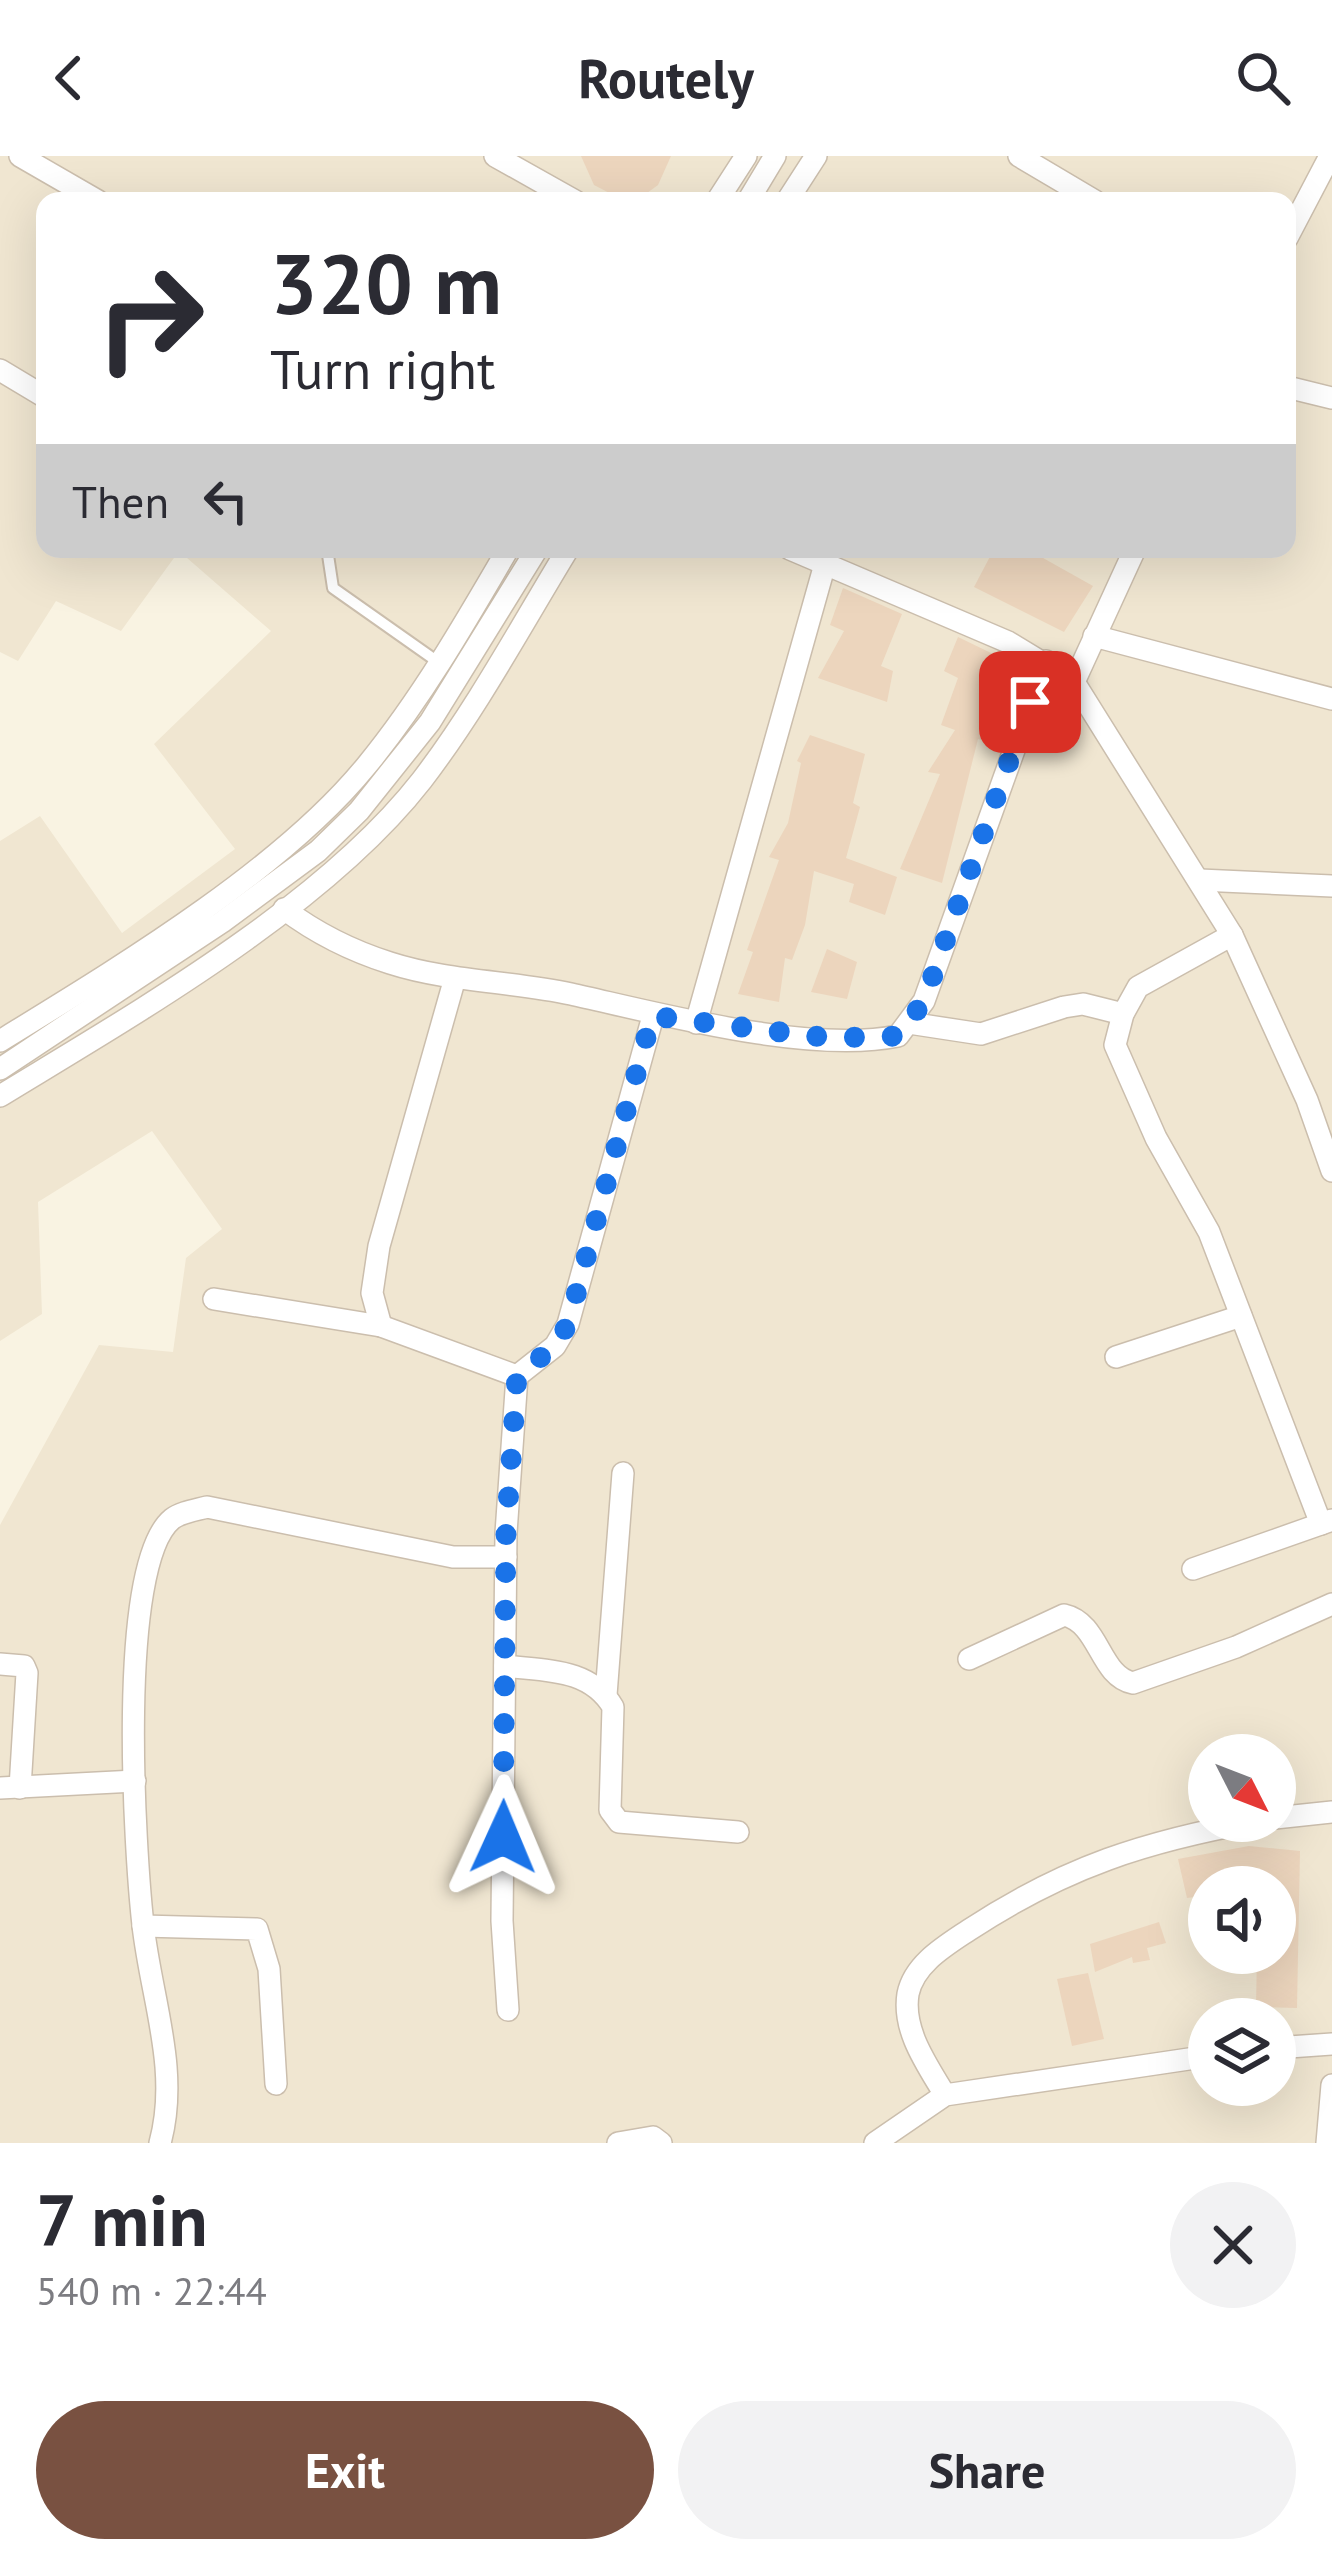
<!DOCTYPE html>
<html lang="en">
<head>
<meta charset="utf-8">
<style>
	:root { --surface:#fff; --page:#f2f2f3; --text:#2b2b33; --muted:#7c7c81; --accent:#795141 }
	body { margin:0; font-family:"PT Sans",sans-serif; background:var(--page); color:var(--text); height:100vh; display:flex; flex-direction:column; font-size:45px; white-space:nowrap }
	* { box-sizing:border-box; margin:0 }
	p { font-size:39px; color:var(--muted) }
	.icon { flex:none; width:66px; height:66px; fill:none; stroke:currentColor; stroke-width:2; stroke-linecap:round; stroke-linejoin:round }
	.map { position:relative; height:1987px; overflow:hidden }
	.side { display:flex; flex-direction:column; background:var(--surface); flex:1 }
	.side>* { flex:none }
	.guide { position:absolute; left:36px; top:36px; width:1260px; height:366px; border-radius:24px; box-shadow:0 12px 48px #0002; background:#fff; color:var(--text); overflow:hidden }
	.needle { width:78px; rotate:132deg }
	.fabs { position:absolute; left:1188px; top:1578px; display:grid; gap:24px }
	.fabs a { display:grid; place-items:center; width:108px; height:108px; border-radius:50%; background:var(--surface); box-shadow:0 12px 48px #0002; font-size:60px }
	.pin { position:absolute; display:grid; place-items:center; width:102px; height:102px; color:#fff; margin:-51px; border-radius:24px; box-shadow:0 6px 18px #0006 }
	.me { position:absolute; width:132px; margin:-66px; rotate:1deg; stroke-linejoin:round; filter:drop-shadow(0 0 9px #0008) }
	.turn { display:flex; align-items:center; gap:42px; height:252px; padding:0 36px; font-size:54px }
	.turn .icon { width:156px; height:156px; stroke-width:2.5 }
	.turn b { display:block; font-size:84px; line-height:102px }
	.then { display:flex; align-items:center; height:114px; padding:0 36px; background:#0003; gap:24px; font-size:45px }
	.round { display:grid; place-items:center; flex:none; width:126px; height:126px; border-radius:63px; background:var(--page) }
	.head { display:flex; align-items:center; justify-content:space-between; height:204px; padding:0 36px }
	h1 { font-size:72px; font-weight:700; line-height:90px }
	.button { display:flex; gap:24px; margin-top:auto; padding:24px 36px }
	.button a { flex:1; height:138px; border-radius:72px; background:var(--accent); color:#fff; font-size:48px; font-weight:700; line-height:138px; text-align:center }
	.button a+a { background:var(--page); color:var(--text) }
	header { display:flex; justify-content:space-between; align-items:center; height:156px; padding:0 36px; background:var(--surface); font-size:54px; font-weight:700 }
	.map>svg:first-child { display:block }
	.residential { fill:#f0e6d1; fill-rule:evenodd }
	.building { fill:#ecd5bd }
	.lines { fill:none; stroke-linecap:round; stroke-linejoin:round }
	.lane-casing { stroke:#cbbead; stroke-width:14 }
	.street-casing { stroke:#cbbead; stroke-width:24 }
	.lane { stroke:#fff; stroke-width:10 }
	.street { stroke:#fff; stroke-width:21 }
	.route { stroke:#1a73e8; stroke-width:21; stroke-dasharray:0 37.8 }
</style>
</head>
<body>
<header><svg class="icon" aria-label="back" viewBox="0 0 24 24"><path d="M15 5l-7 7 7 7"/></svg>Routely<svg class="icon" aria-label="search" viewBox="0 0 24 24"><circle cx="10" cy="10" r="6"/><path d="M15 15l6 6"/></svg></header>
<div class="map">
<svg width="1332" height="1987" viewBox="0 0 1332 1987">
	<rect width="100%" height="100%" fill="#f9f3e2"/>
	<path class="residential" d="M0,0H1332V1987H0V1369L99,1189L173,1196L186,1102L222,1073L152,975L38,1046L42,1158L0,1185V685L40,660L122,777L235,693L154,588L271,475L179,395L121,475L56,445L18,505L0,496ZM45,45H1287V393H45ZM1209,1599H1275V1665H1209ZM1209,1731H1275V1797H1209ZM1209,1863H1275V1929H1209Z"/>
	<g class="building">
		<path d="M581,0H671L658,29L647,37L619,42L594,29Z"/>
		<path d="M994,393H1027L1093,430L1064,476L974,431Z"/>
		<path d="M843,432L902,458L881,510L893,515L887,546L818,522L844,475L830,469Z"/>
		<path d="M958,481L1018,510L989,587L978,583L942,727L900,713L940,618L928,616L955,574L941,569L958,522L944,515Z"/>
		<path d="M810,579L865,598L853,647L860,651L846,702L897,721L885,759L849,746L854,728L814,715L805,769L792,804L785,802L779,846L738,838L753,796L747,794L779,704L769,701L788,667L801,607L797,605Z"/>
		<path d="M827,793L857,806L847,843L811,836Z"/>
		<path d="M1249,1690L1300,1695L1297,1852L1256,1851L1257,1797H1275V1731H1209V1739L1187,1742L1178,1703Z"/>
		<path d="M1159,1766L1166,1787L1147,1792L1150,1804L1133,1807L1132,1801L1095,1816L1090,1788Z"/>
		<path d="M1088,1817L1104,1883L1072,1890L1057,1823Z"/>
	</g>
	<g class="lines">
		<defs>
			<path id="lane" d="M334,393L328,399L333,432L438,506"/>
			<g id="street">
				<path d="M20,0L98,45"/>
				<path d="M495,0L575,45"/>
				<path d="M1019,0L1095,45"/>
				<path d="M717,45L746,0"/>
				<path d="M748,45L775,0"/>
				<path d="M787,45L816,0"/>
				<path d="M1287,82L1330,0"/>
				<path d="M0,214L45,241"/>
				<path d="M1287,231L1332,242"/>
				<path d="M790,393L1008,486L1074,526L1232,779L1307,944L1332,1015"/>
				<path d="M1094,480L1332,543"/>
				<path d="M1074,526L1135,393"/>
				<path d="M1200,724L1332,730"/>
				<path d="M284,753C316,777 352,795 390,807C449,826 512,825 571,838C661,858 809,898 898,880L924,845L1046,505"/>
				<path d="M1232,779L1138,831L1123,858L1115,889L1156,982L1209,1076L1321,1368"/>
				<path d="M696,867L825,408"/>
				<path d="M909,867L981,878L1064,851L1083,848L1123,858"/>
				<path d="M0,885C117,813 281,715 367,609C421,543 465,467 508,393"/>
				<path d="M0,913L222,766L318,695L359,655L430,566L537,393"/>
				<path d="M0,940C136,857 324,750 422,624C477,552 521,470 568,393"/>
				<path d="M214,1143L381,1170L517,1220"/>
				<path d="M381,1170L372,1137L379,1090L455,822"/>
				<path d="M1116,1201L1241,1160"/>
				<path d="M517,1220L555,1190L568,1168L653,860"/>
				<path d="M1193,1413L1332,1364"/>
				<path d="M969,1503L1064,1459C1100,1467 1099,1520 1133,1527L1236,1491L1332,1448"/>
				<path d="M0,1508L24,1510L27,1517L20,1632"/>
				<path d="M505,1510C546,1515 590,1512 613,1551L610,1654L619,1666L738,1676"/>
				<path d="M606,1539L623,1317"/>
				<path d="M0,1632L135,1625"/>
				<path d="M1275,1662L1332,1656"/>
				<path d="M143,1770L257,1773L269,1813L276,1928"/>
				<path d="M508,1854L502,1765L506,1377L517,1220"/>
				<path d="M1275,1892L1332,1888"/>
				<path d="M945,1939C928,1910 902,1875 908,1838C914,1808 945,1790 969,1774C1065,1711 1146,1685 1258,1665"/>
				<path d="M160,1987C180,1914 151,1842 143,1769C135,1697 116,1409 172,1363C181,1356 196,1354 207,1351L453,1401H506"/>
				<path d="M618,1987L653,1981L661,1987"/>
				<path d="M875,1987L945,1939L1209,1900"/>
				<path d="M1327,1987L1332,1929"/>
			</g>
		</defs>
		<use href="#lane" class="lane-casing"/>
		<use href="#street" class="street-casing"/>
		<use href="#lane" class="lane"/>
		<use href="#street" class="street"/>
	</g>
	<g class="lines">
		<path class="route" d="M503,1681L506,1376L517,1220L555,1190L568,1168L652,860L830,882L898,880L924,845L1030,546"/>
	</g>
</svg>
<div class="fabs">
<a><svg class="needle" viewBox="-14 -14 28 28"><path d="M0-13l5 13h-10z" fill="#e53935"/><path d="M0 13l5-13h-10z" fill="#7c7c81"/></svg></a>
<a><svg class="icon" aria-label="sound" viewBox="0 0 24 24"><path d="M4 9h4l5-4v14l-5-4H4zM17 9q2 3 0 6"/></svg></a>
<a><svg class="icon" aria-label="layers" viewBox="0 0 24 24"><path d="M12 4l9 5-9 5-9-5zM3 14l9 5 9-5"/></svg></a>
</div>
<div class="pin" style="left:1030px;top:546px;background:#d93025"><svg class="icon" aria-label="arrive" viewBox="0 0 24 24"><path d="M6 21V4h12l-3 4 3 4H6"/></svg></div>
<svg class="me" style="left:503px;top:1681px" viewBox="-20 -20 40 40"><path d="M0-17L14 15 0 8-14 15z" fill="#1a73e8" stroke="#fff" stroke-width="4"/></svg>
<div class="guide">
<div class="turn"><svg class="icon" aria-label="right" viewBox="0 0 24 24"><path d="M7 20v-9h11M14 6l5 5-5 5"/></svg><div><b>320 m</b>Turn right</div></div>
<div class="then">Then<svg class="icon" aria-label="left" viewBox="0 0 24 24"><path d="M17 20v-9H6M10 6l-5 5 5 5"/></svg></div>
</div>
</div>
<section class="side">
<div class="head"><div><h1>7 min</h1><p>540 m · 22:44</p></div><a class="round"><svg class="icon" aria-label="close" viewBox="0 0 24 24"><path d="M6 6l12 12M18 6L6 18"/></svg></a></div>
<div class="button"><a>Exit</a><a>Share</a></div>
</section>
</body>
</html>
